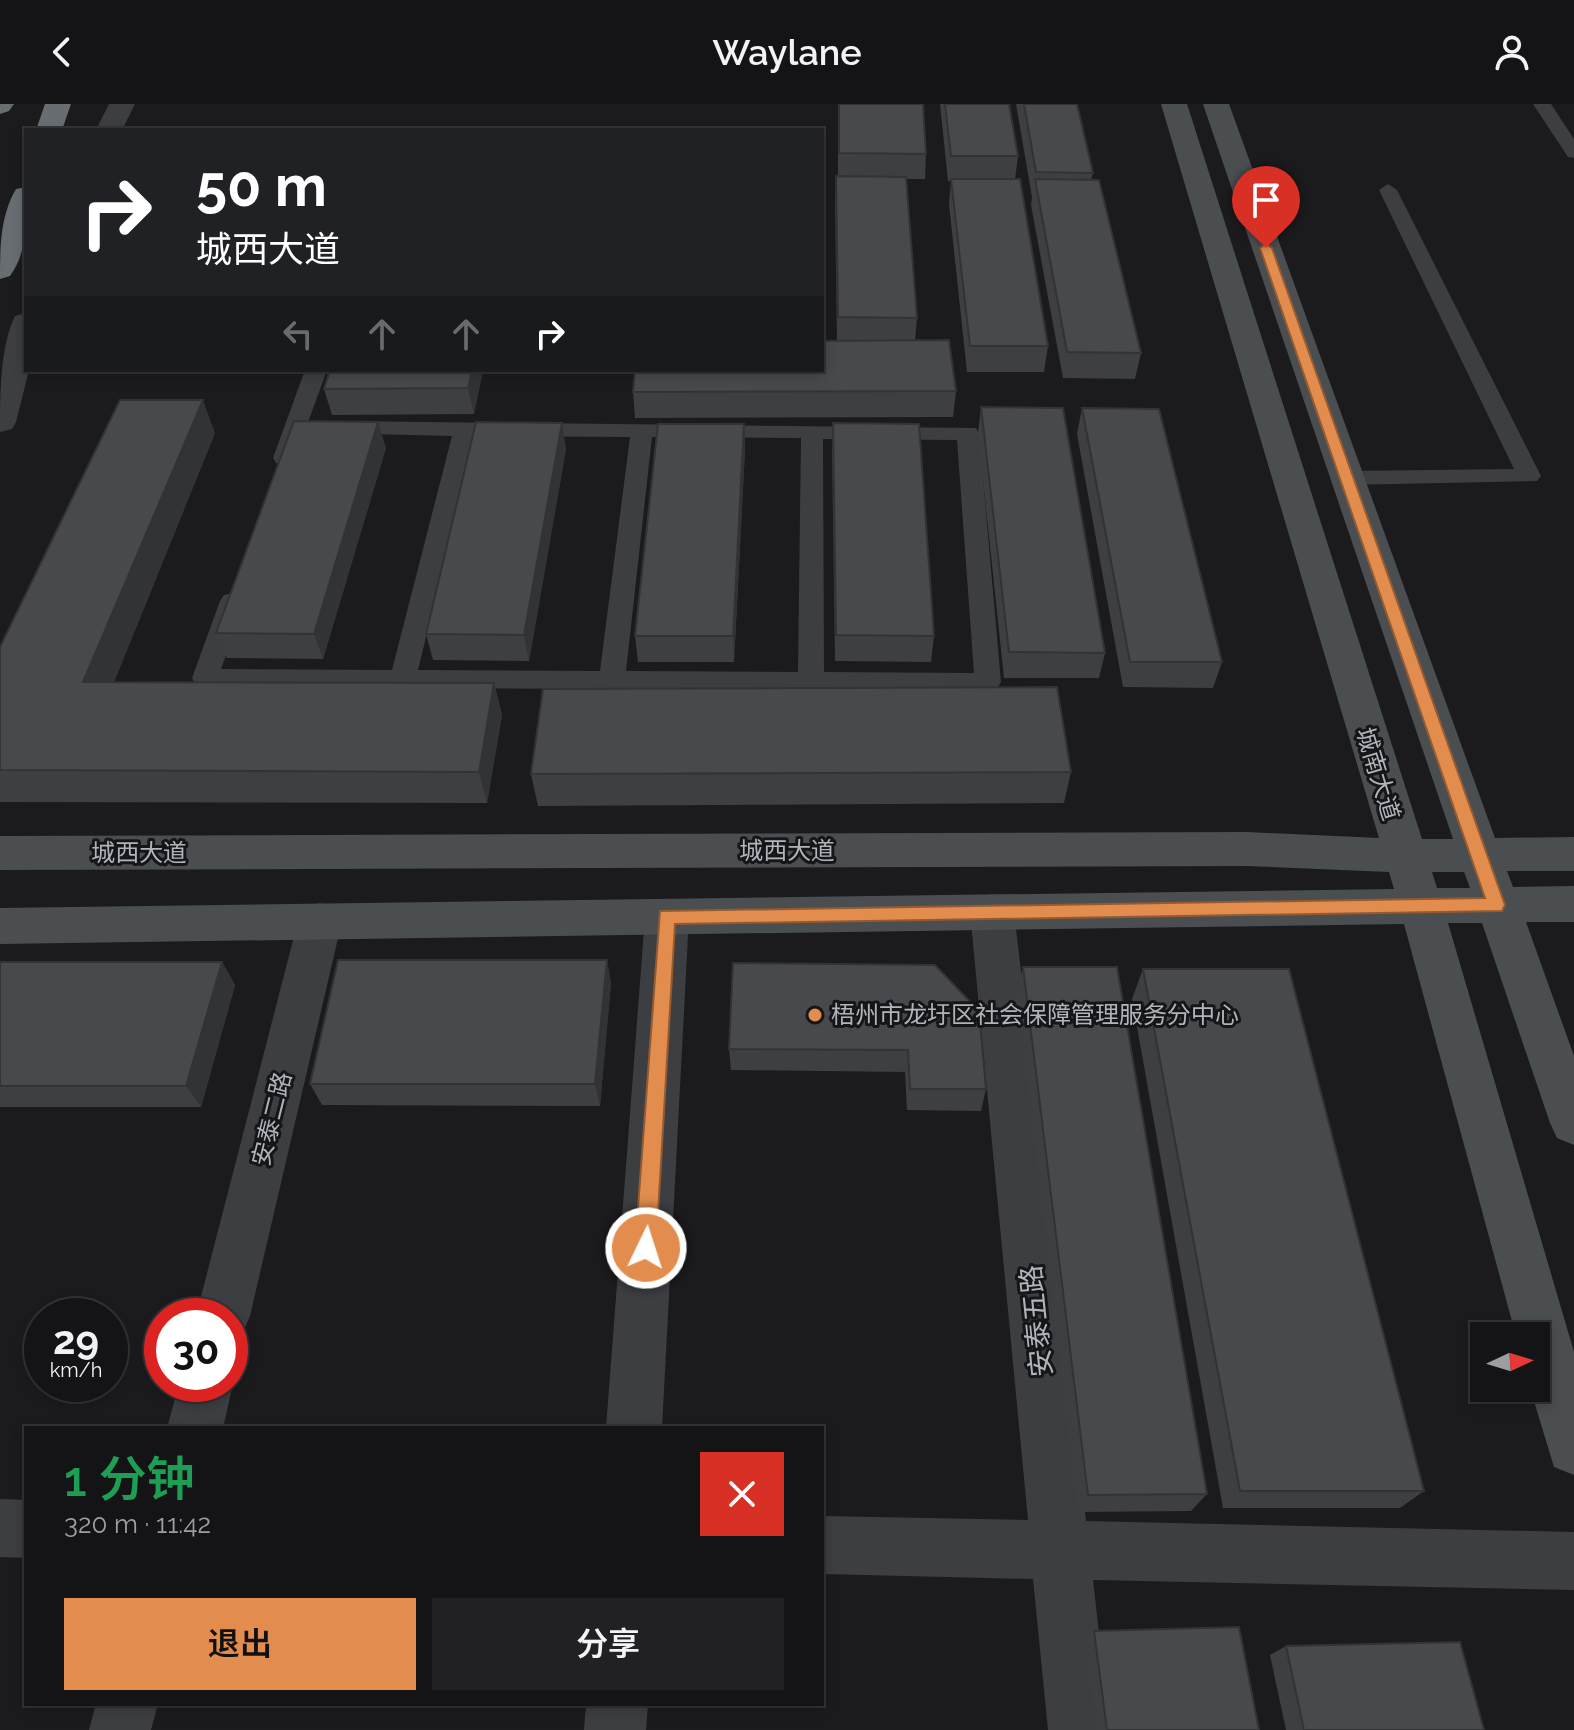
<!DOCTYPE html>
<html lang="zh">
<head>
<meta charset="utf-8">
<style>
	:root { --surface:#141416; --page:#212123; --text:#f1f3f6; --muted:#9d9ea1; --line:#333335; --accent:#e28c4d }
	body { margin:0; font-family:Raleway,"Noto Sans SC",sans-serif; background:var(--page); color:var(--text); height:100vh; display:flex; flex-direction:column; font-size:30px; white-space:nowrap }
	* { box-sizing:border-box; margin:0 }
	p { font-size:26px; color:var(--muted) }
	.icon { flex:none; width:44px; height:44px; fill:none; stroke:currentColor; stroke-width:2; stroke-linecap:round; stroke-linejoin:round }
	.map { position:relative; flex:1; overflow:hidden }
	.panel { position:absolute; left:24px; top:1322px; width:800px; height:280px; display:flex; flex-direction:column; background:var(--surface); border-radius:0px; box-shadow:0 4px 12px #0003,0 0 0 2px var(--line) }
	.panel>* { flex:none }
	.banner { position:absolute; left:24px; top:24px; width:800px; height:244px; border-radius:0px; box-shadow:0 4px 12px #0003,0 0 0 2px var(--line); background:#202124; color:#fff; overflow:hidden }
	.needle { width:52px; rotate:86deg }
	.buttons { position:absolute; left:1470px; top:1218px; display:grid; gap:16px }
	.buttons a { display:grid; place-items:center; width:80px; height:80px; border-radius:0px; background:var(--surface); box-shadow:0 4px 12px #0003,0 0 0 2px var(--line); font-size:40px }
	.speed { position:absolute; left:24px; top:1194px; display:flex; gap:16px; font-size:40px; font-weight:700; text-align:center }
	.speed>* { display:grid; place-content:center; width:104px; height:104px; border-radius:50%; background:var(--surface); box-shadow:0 4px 12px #0003,0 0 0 2px var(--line); line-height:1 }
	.speed small { font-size:20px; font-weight:400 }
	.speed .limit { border:12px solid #d22; background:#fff; color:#111 }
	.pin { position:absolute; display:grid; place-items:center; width:68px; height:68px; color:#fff; margin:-82px -34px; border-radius:50% 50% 50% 0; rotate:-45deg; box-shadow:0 0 8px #0007 }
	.pin .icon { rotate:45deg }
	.me { position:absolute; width:88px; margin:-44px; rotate:4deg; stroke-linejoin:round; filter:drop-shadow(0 0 6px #0008) }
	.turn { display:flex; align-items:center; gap:28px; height:168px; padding:0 40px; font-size:36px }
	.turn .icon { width:104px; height:104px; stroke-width:2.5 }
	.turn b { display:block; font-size:56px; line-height:68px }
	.lanes { display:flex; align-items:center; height:76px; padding:0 40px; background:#0003; justify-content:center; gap:40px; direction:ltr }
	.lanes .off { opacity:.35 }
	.round { display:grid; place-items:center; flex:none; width:84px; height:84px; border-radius:0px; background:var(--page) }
	.overview { display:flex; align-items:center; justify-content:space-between; height:136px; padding:0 40px }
	h1 { font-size:48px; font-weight:600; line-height:60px; color:#1e9e55 }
	.cta { display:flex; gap:16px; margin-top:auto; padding:16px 40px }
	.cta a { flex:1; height:92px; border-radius:0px; background:var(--accent); color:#111; font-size:32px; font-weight:600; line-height:92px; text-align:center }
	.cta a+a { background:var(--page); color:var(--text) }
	header { display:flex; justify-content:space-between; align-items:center; height:104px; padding:0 40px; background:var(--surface); font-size:36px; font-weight:600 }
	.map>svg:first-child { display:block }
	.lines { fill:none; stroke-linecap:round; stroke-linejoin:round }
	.lane { fill:#3c3e41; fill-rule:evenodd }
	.street { fill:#3c3e41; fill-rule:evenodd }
	.secondary { fill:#4a4e51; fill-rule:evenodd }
	.highway { fill:#686d72; fill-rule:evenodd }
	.wall { fill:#3e3f42 }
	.shaded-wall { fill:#323336 }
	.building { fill:#48494d; stroke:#323336; stroke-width:2 }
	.route { fill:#e28c4d; stroke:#935b32; stroke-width:2 }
	.poi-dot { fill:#e28c4d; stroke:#161618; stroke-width:3 }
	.labels { text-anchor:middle; stroke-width:6; stroke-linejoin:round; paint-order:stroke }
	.street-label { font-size:24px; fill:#aeb5bb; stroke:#161618 }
	.poi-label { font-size:24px; fill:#aeb5bb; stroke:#161618; text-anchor:start }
	.near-street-label { font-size:28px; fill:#aeb5bb; stroke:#161618 }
</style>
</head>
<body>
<header><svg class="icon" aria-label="back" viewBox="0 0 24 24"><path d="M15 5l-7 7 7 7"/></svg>Waylane<svg class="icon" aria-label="person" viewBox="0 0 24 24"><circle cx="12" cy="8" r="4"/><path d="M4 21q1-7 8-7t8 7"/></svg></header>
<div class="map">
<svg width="1574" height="1626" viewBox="0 0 1574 1626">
	<rect width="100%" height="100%" fill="#1b1b1d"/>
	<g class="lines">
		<g class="lane">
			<path d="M1533,0H1551L1574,35V54L1568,53Z"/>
			<path d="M1388,80L1397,86L1541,372L1537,377L1347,381L1339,379L1335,374L1339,369L1347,367L1514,365L1379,86Z"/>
			<path d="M305,266H327L295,354L292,359H276L273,354Z"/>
			<path d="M339,317L976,324L979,329L1001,578L997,585L988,587L205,583L196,581L192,574L220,497L224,491L233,489L242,491L246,497L221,565L392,566L452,332L331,329L328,324L331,319ZM475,332L630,333L600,567L418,566ZM652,333L801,334L798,568L626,567ZM823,335L957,336L974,569L824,568Z"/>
		</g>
		<g class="street">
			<path d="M109,0H135L122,26H96Z"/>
			<path d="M26,209V266H29L16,318L12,325L0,328C0,291 0,243 15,212Z"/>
			<path d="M992,790L1008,795L1014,808L1086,1417L1574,1428V1486L1093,1476L1110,1626H1048L1033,1475L822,1470V1412L1028,1416L970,808L976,795Z"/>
			<path d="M667,795L683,800L689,813L662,1324H606L645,813L651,800Z"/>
			<path d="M320,799L336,804L342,817L250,1212L242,1230L230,1235V1212H196L298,817L304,804Z"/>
			<path d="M230,1272L233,1280L223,1324H167L179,1280H230Z"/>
			<path d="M0,1395L26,1396V1454L0,1453Z"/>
			<path d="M96,1600H158L151,1626H89Z"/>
			<path d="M586,1600H648L646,1626H584Z"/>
		</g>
		<path class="secondary" d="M1161,0H1187L1422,735H1453L1203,0H1229L1495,734L1574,733V767H1507L1513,783L1574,782V818H1526L1574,952V1041L1557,1034L1550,1019L1482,819H1448L1574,1248V1371L1554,1363L1530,1284H1536V1232H1516L1404,820L0,840V804L1394,785L1389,768L1247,762L0,766V732L1247,728L1379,734ZM1432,768H1464L1470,784H1437Z"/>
		<g class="highway">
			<path d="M0,0H14L9,7L0,10Z"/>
			<path d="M45,0H71L62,26H36Z"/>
			<path d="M26,83C26,113 29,146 10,172L0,175C0,144 0,112 16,85Z"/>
		</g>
	</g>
	<g class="wall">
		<path d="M838,0H923L926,50L925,75H906L917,214L915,237L956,287L953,313L635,314L633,288L837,237L835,98L836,72H838Z"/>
		<path d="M940,0H1009L1018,52L1015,75L1048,242L1044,268H967L949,100L951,77H948Z"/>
		<path d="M1016,0H1077L1093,69L1091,76L1141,249L1135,275L1063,274L1031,101L1032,93Z"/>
		<path d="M483,266L474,310L332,311L324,285Z"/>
		<path d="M981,303L1105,549L1099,574H1004L978,329Z"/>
		<path d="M1082,304L1222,558L1213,584L1123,583L1077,330Z"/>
		<path d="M833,319L934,532L931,558L835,557L832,346Z"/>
		<path d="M744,320L745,346L734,558H638L635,532Z"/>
		<path d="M215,329L114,578L494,579L502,611L487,699L0,698V543Z"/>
		<path d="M386,344L323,555L227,554L216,529Z"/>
		<path d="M566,345L529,557L433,556L426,530Z"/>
		<path d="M1071,668L1064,699L538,702L531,670Z"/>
		<path d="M607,856L611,879L600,1002L322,1001L310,980Z"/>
		<path d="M0,858H222L235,881L201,1003H0Z"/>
		<path d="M733,859L986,985L981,1007L907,1006L905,968L731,966L729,945Z"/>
		<path d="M1023,863L1207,1390L1191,1407L1077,1408L1016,892Z"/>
		<path d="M1143,865L1424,1387L1400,1404H1223L1132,895Z"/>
		<path d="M1094,1527L1259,1626H1096L1084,1536Z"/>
		<path d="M1286,1542L1484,1626H1286L1270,1551Z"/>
	</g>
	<g class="shaded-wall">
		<path d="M472,266H483L474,310L468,284Z"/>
		<path d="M203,296L215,329L101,610L83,578Z"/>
		<path d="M378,318L386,344L323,555L314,530Z"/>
		<path d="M562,319L566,345L529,557L524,531Z"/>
		<path d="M744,320L745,346L734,558L733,532Z"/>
		<path d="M494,579L502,611L487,699L479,668Z"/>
		<path d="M607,856L611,879L600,1002L595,980Z"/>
		<path d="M222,858L235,881L201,1003L186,982Z"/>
	</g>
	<g class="building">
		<path d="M839,0H923L926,50L839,49Z"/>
		<path d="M945,0H1009L1018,52H951Z"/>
		<path d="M1024,0H1077L1093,69L1036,68Z"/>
		<path d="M836,72L906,73L917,214L838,213Z"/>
		<path d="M951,75H1020L1048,242H970Z"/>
		<path d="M1035,75L1099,76L1141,249L1067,248Z"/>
		<path d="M949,236L956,287L633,288L635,266H822V237Z"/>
		<path d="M330,266H472L468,284L324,285Z"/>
		<path d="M120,296H203L83,578L494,579L479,668L0,666V543Z"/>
		<path d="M981,303L1063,304L1105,549L1009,548Z"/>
		<path d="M1082,304L1159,305L1222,558H1130Z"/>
		<path d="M294,317L378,318L314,530L216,529Z"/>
		<path d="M476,318L562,319L524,531L426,530Z"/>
		<path d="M833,319L919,320L934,532L836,531Z"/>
		<path d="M658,320H744L733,532H635Z"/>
		<path d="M1057,583L1071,668L531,670L543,585Z"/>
		<path d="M338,856H607L595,980H310Z"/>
		<path d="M0,858H222L186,982H0Z"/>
		<path d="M733,859L935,861L979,907L986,985H910L908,946L729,945Z"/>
		<path d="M1023,863H1117L1207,1390L1088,1391Z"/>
		<path d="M1143,865H1289L1424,1387H1240Z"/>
		<path d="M1239,1523L1259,1626H1107L1094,1527Z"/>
		<path d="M1460,1538L1484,1626H1304L1286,1542Z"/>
	</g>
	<path class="route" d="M1266,140L1272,144L1505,801L1502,807L675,820L656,1144L653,1151L646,1154L638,1151L635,1144L660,807L1485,794L1260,144Z"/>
	<circle class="poi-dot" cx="815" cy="911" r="8"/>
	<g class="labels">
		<g class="street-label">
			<text transform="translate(1378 670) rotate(73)" y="8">城南大道</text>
			<text x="787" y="755">城西大道</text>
			<text x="139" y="757">城西大道</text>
			<text transform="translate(272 1015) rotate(-76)" y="8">安泰二路</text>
		</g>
		<g class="poi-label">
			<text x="831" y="919">梧州市龙圩区社会保障管理服务分中心</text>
		</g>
		<g class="near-street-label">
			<text transform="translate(1036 1217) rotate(-96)" y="10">安泰五路</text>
		</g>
	</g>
</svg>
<div class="buttons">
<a><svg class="needle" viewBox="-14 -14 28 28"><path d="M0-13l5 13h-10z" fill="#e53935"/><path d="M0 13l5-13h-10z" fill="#9d9ea1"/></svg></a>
</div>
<div class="speed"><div>29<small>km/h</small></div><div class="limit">30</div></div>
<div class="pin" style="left:1266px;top:144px;background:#d93025"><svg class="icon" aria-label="arrive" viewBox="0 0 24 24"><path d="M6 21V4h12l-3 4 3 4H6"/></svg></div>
<svg class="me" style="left:646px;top:1144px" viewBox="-20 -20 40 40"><circle r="17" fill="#e28c4d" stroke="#fff" stroke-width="3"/><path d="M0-11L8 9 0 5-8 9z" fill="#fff"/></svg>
<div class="banner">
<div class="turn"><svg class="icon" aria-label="right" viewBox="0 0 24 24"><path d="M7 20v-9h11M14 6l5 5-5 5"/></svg><div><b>50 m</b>城西大道</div></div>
<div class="lanes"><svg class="icon off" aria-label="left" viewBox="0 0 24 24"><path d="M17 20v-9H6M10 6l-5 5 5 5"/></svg><svg class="icon off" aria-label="ahead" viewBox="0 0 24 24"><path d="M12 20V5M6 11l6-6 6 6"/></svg><svg class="icon off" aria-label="ahead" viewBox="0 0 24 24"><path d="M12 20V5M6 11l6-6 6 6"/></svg><svg class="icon" aria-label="right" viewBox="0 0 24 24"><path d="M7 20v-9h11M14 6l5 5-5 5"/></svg></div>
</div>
<section class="panel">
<div class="overview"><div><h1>1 分钟</h1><p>320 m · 11:42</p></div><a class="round" style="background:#d93025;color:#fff"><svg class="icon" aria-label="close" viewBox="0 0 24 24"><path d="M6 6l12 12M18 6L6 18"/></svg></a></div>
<div class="cta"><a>退出</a><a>分享</a></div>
</section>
</div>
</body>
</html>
